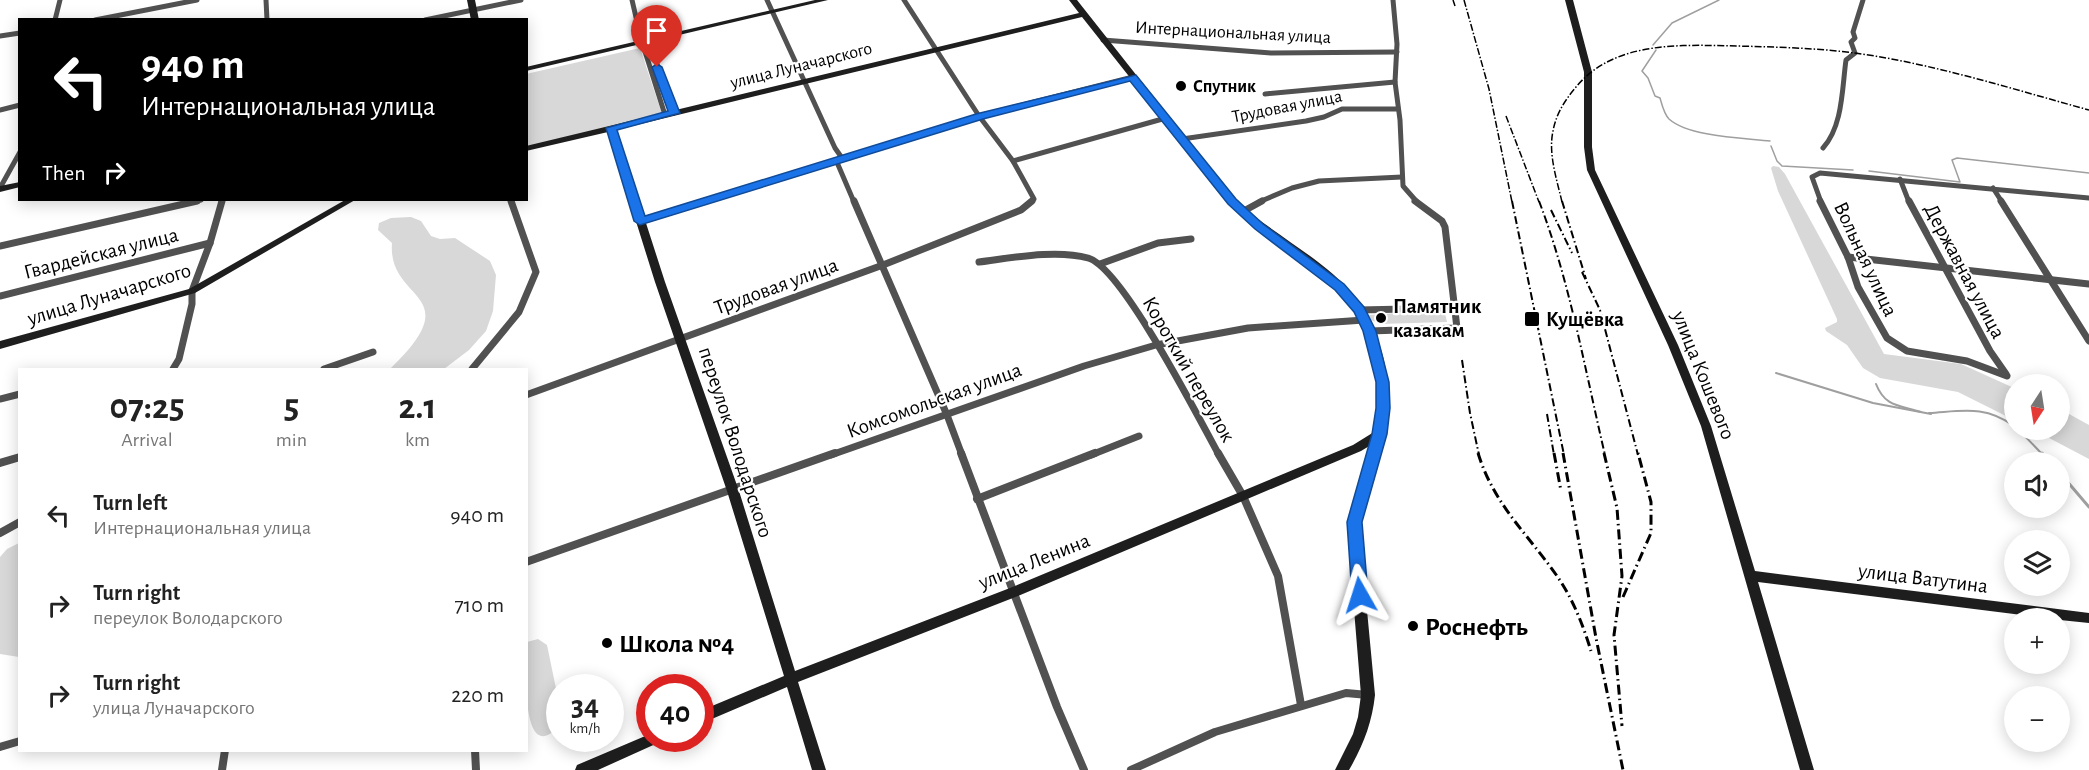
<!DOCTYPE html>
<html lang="en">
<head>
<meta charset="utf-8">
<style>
	:root { --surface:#fff; --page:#f2f2f2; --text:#222; --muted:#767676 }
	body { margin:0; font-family:"Alegreya Sans",sans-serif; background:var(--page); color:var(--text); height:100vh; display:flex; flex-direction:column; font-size:22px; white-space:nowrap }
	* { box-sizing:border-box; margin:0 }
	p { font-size:20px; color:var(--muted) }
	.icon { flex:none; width:33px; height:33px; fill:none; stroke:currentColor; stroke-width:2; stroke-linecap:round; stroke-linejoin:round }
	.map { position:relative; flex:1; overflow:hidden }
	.drawer { position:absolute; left:18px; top:368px; width:510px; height:384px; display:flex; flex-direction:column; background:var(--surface); border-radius:0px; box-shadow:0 3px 15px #0003 }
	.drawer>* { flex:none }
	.banner { position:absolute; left:18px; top:18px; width:510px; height:183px; border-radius:0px; box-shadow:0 3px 15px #0003; background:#000; color:#fff; overflow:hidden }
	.needle { width:39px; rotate:192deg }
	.buttons { position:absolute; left:2004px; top:374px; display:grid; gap:12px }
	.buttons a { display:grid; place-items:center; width:66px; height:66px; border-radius:50%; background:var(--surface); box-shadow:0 3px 15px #0003; font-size:30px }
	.speed { position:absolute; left:546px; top:674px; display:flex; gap:12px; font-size:30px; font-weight:700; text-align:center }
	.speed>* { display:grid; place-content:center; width:78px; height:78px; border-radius:50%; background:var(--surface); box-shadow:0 3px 15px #0003; line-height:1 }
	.speed small { font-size:15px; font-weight:400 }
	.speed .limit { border:9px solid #d22; background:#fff; color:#111 }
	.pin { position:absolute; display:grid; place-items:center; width:51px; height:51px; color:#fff; margin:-62px -26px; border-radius:50% 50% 50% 0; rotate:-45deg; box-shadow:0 0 6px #0007 }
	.pin .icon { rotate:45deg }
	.me { position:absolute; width:66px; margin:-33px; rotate:354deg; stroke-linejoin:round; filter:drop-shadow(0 0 4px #0008) }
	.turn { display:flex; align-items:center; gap:21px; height:126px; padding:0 24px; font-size:27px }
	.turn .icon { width:78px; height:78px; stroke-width:2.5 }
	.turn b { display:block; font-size:42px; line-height:51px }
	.then { display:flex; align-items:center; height:57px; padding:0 24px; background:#0003; gap:12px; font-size:22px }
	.eta { display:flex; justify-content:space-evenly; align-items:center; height:102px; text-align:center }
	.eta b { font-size:36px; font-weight:600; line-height:42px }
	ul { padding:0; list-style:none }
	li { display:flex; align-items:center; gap:18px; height:90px; padding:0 24px }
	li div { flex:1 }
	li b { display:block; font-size:22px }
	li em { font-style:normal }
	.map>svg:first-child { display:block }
	.green { fill:#d8d8d8 }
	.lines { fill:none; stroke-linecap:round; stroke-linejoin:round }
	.stream-far2 { stroke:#9f9f9f; stroke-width:1.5 }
	.stream-far1 { stroke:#9f9f9f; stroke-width:2 }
	.stream { stroke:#9f9f9f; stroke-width:3 }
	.street-far2 { stroke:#515151; stroke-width:5 }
	.street-far1 { stroke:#515151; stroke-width:7 }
	.street { stroke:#515151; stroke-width:8 }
	.secondary { fill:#1e1e1e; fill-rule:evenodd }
	.rail-far2 { stroke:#000; stroke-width:1.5; stroke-dasharray:7 2 1.5 2; stroke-linecap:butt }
	.rail-far1 { stroke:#000; stroke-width:2; stroke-dasharray:8 3 1.5 3; stroke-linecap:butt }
	.rail { stroke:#000; stroke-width:3; stroke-dasharray:10 4 1.5 4; stroke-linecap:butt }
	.route { fill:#1a73e8; stroke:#114b97; stroke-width:1.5 }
	.poi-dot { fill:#000; stroke:#fff; stroke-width:2 }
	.labels { text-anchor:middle; stroke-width:4.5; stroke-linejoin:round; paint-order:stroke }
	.far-street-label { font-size:18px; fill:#000; stroke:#fff }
	.far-poi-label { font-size:18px; font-weight:bold; fill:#000; stroke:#fff; text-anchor:start }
	.street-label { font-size:21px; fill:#000; stroke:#fff }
	.poi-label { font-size:21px; font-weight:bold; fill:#000; stroke:#fff; text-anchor:start }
	.near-poi-label { font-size:26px; font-weight:bold; fill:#000; stroke:#fff; text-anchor:start }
</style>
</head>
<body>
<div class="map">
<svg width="2089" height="770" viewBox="0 0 2089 770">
	<rect width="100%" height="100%" fill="#fff"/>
	<g class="green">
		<path d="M640,48L662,114L527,148L526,74Z"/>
		<path d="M1773,166L1779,167L1785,174L1884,354L1961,364L2014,388V420L1958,392L1880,378L1863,368L1847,345L1826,331L1825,328L1837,322V319L1778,191L1771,168Z"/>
		<path d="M411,217L421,221L431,236L440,239L455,238L490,261L496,275L493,311L486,331L469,350L444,369H390C471,291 387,303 392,243L378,230L379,223L391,218Z"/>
		<path d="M1440,310L1445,313L1447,322L1380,324L1371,320L1369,315Z"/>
		<path d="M2060,409L2089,425V459L2032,429H2060Z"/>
		<path d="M19,543V657L0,654V557L7,549Z"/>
		<path d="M538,639L547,645L559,703V726C519,770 526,658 527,642Z"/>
	</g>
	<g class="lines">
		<g class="stream-far2">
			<path d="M1653,45L1672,23L1719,0"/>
			<path d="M1656,50L1642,71L1648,78L1655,96L1660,98C1662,105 1664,114 1669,119C1689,137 1744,138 1770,141"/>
			<path d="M1771,146L1777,161L1782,166L1853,170"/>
			<path d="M1869,171L1960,182L1952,160L1957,158L2089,173"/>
		</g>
		<g class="stream-far1">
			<path d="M1776,373L1873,403L1931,414"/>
			<path d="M1876,384C1885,407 1899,405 1921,412"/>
			<path d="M1929,413C1963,411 1985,405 2014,426"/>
			<path d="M2018,429L2043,455"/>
		</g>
		<g class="stream">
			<path d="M2042,453L2050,462"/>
			<path d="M2060,473L2089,507"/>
		</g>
		<g class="street-far2">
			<path d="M266,0L267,20"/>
			<path d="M632,0L641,39L650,44L674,113"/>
			<path d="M767,0L835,148L842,158"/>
			<path d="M904,0L979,116L1013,161L1034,199L1030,202"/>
			<path d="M1393,0L1397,44L1395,82L1400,120L1403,186L1417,202"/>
			<path d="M55,20L60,0"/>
			<path d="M95,20L197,0"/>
			<path d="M425,20L521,0"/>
			<path d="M0,36L20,33"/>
			<path d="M1103,40L1271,53L1397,52"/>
			<path d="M645,41L643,45L665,115"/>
			<path d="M1265,94L1395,82"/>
			<path d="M0,110L20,105"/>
			<path d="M1182,139L1306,121L1324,117L1342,109H1398"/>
			<path d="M1823,148C1843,126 1842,88 1846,60L1855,53L1851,42L1855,38L1853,32L1863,0"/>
			<path d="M836,160L854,202"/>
			<path d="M1013,161L1166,118"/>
			<path d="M1900,179L1909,202"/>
			<path d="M0,188L20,152"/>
			<path d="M1993,188L2002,202"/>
			<path d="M511,200L512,202"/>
			<path d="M191,202L201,200"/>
			<path d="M221,202L222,200"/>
			<path d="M700,202L979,116L1133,77"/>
			<path d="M1259,202L1292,188L1319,181L1402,177"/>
			<path d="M1821,202L1812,177L1820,173L2089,198"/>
		</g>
		<g class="street-far1">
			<path d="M854,201L947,415L962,455"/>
			<path d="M1820,201L1848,257L1858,287L1887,338L1907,351L1967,361L2007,376"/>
			<path d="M1909,201L1990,351L2006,374"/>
			<path d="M2001,201L2089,341"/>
			<path d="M1242,212L1262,201"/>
			<path d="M640,221L705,201"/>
			<path d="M0,246L197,201"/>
			<path d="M1848,257L2089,284"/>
			<path d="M979,262C1011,258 1056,249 1088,258C1122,267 1199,419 1219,455"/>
			<path d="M1100,264L1158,243L1191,239"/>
			<path d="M0,296L210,243"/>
			<path d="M1359,310L1454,308"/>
			<path d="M1370,331L1457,328L1445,227L1442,221L1415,201"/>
			<path d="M173,369L179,359L192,304V291L210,243L222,201"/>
			<path d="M324,369L373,352"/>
			<path d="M472,369L519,312L536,272L511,201"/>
			<path d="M526,395L883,265L1021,210L1032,201"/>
			<path d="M0,399L20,394"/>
			<path d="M831,455L1084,366L1156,345L1248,328L1364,320"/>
			<path d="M1091,455L1139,436"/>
		</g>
		<g class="street">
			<path d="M961,453L1057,707L1084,770"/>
			<path d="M1218,453L1243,496L1278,576L1301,705"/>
			<path d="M0,463L20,457"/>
			<path d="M977,499L1095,453"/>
			<path d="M0,533L20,522"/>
			<path d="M526,562L835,453"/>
			<path d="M0,747L20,741"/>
			<path d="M475,750L476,770"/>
			<path d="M222,770L225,750"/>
			<path d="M1131,770L1215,732L1346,693L1368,695"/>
		</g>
		<g class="secondary">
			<path d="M467,0H475L479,20H471Z"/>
			<path d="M815,0H828L526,71V67Z"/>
			<path d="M1069,0H1077L1235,200C1266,228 1303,248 1334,275C1378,316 1397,375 1385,434C1379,469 1362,500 1360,536L1375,695C1372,723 1363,746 1349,770H1335L1353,734L1358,717L1361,695L1348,536L1351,510L1371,445L1361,451L1018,596L798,682L826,770H812L787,687L700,724V711L784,676L727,491L655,282L608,132L526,151V146L1079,13ZM1082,17C1115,59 1148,100 1181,142C1197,163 1211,185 1229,204C1247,224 1272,238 1294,254C1360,301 1388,349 1374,432L1353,445L1010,588L795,671L739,491L665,282L616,130Z"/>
			<path d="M1565,0H1573L1592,72V147L1595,170L1678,345L1711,426L1755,571L2089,613V623L2060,620V618H2046L1758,582L1814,770H1800L1701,426L1668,345L1587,170L1584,147V72Z"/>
			<path d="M20,182V187L0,192V186Z"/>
			<path d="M345,200H355L195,293L0,349V341L189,289Z"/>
			<path d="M650,734V738H662L660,742L598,770H575L577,765Z"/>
		</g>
		<g class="rail-far2">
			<path d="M1453,0L1455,6"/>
			<path d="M1464,0L1489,89L1512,202"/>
			<path d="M1506,116L1539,202"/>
			<path d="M1562,202C1557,180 1548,154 1553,131C1556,114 1565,100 1576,87C1615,40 1682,45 1737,46C1776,47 1816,48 1855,53C1935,64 2012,89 2089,110"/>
		</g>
		<g class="rail-far1">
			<path d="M1512,201L1564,455"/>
			<path d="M1539,201C1570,282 1585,370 1605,455"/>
			<path d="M1562,201L1586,279"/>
			<path d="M1551,210L1572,253"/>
			<path d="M1582,272L1600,310L1638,455"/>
			<path d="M1462,360L1470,413L1479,455"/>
			<path d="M1547,414L1554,455"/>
		</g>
		<g class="rail">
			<path d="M1478,453C1494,505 1527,533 1557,576C1573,599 1583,625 1591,651"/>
			<path d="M1554,453L1561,491"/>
			<path d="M1563,453L1596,638L1623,770"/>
			<path d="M1604,453L1617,508L1622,576L1614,635L1622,726"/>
			<path d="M1623,597L1651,533V502L1638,453"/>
		</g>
	</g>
	<path class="route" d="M657,64L662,67L680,113L617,130L645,216L976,114L1136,75L1236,199L1263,224L1344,284L1364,307L1376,331L1389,382L1390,408L1387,434L1362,522L1368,595L1366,600L1360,602L1354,600L1352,595L1347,522L1372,434L1376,408V382L1363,331L1354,312L1335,290L1255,229L1228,204L1130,81L983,119L640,225L634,221L606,128L668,111L652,67Z"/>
	<g class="poi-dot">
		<circle cx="1181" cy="86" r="6"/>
		<circle cx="1381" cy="318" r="6"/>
		<rect x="1524" y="311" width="16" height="16" rx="3"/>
		<circle cx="1413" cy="626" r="6"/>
		<circle cx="607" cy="643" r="6"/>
	</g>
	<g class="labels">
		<g class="far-street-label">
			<text transform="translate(1233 32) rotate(3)" y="6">Интернациональная улица</text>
			<text transform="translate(801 65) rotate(-14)" y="6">улица Луначарского</text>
			<text transform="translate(1287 106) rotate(-11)" y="6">Трудовая улица</text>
		</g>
		<g class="far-poi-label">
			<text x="1193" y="92">Спутник</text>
		</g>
		<g class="street-label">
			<text transform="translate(101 253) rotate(-14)" y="7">Гвардейская улица</text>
			<text transform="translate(1866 259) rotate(65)" y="7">Вольная улица</text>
			<text transform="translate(1965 271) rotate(62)" y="7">Державная улица</text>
			<text transform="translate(776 286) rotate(-20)" y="7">Трудовая улица</text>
			<text transform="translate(109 294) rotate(-17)" y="7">улица Луначарского</text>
			<text transform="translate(1189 369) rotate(60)" y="7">Короткий переулок</text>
			<text transform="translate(1704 375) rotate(68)" y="7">улица Кошевого</text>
			<text transform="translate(934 400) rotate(-20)" y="7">Комсомольская улица</text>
			<text transform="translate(736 442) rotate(72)" y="7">переулок Володарского</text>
			<text transform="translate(1034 561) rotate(-22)" y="7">улица Ленина</text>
			<text transform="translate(1923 578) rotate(7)" y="7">улица Ватутина</text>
		</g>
		<g class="poi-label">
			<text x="1393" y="313">Памятник<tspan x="1393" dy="24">казакам</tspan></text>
			<text x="1546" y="326">Кущёвка</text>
		</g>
		<g class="near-poi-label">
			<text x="1425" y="635">Роснефть</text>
			<text x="619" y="652">Школа №4</text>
		</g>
	</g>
</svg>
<div class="buttons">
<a><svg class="needle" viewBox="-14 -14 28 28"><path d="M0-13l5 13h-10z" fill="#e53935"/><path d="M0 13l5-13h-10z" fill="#767676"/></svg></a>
<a><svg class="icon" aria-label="sound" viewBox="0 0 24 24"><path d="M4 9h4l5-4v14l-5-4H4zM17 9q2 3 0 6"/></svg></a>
<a><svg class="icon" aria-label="layers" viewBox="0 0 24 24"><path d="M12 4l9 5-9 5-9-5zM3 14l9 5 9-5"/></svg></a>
<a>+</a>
<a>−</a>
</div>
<div class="speed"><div>34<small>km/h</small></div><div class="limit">40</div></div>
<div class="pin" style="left:657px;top:67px;background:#d93025"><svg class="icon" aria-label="arrive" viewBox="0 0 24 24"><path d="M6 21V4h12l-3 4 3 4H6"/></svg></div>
<svg class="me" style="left:1360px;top:595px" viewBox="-20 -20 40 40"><path d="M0-17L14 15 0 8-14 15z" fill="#1a73e8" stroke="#fff" stroke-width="4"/></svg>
<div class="banner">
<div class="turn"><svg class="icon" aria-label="left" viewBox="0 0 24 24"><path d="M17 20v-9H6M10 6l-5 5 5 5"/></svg><div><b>940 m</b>Интернациональная улица</div></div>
<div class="then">Then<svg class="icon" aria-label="right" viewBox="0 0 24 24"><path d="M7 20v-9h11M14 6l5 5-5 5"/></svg></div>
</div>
<section class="drawer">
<div class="eta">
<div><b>07:25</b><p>Arrival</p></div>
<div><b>5</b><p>min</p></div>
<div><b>2.1</b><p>km</p></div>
</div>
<ul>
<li><svg class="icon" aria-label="left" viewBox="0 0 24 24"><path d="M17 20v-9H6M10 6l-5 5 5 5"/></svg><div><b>Turn left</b><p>Интернациональная улица</p></div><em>940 m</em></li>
<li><svg class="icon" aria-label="right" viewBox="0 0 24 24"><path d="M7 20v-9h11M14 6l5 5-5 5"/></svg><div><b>Turn right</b><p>переулок Володарского</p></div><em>710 m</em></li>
<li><svg class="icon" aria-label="right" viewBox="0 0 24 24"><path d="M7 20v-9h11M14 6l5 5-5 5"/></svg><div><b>Turn right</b><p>улица Луначарского</p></div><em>220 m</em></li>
</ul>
</section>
</div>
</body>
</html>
